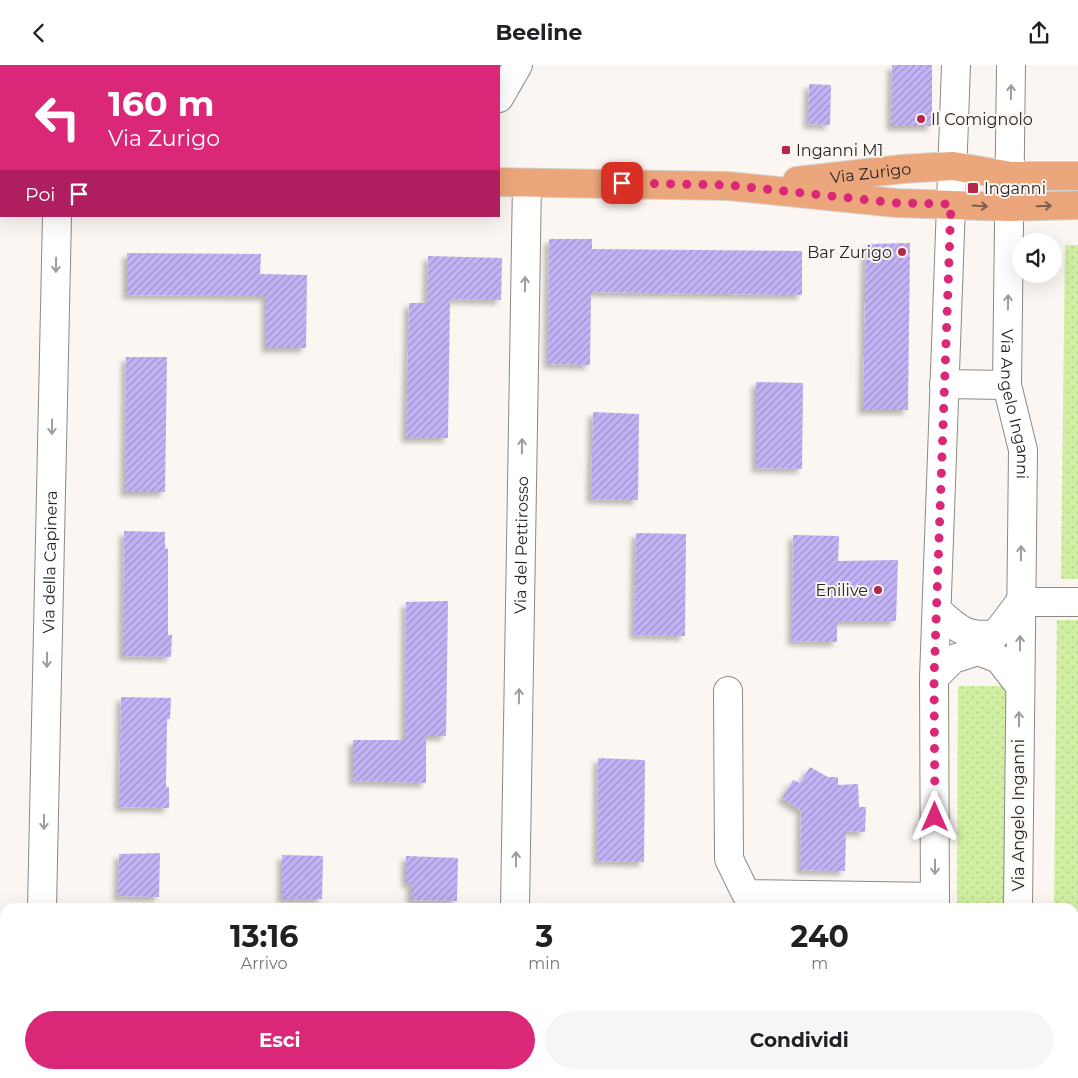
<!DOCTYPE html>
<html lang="it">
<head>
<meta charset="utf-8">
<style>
	:root { --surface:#fff; --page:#f6f6f6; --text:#202124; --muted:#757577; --accent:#db2777 }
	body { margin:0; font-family:Montserrat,sans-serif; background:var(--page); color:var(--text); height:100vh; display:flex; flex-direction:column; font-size:19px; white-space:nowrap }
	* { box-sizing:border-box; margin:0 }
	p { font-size:16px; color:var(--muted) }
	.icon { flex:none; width:28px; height:28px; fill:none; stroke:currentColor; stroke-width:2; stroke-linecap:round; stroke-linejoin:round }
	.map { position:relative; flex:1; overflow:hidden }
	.drawer { position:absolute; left:0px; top:838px; width:1079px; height:176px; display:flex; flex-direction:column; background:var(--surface); border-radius:15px 15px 0 0; box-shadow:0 5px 20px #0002 }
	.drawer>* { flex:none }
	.banner { position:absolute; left:0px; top:0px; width:500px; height:152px; box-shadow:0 5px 20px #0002; background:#db2777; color:#fff; overflow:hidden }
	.tools { position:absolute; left:1012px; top:168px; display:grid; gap:10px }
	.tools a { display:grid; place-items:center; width:50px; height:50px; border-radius:50%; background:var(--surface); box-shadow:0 5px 20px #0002; font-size:25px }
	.pin { position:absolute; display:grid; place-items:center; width:42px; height:42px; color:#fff; margin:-21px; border-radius:10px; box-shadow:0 2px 8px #0006 }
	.me { position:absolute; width:55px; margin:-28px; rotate:0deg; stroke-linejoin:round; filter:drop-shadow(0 0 4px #0008) }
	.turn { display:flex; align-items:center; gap:18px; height:105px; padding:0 25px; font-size:22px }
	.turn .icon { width:65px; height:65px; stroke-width:2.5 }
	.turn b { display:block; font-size:35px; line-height:42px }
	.then { display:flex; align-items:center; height:48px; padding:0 25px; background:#0003; gap:10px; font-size:19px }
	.eta { display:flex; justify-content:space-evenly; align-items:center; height:85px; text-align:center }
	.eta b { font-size:30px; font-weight:700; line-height:35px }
	.action { display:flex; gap:10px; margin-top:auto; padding:10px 25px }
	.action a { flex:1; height:58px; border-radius:30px; background:var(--accent); color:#fff; font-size:20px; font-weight:700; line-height:58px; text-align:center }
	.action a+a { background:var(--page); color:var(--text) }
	header { display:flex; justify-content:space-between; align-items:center; height:65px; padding:0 25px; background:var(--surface); font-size:22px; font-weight:700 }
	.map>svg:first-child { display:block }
	.grass { fill:url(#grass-dots) }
	.building { fill:url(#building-hatch); filter:url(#shadow) }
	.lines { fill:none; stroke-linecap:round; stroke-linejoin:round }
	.minor-casing { stroke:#8e8985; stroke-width:30 }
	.major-casing { stroke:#d4d4d3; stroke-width:30 }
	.minor { stroke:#fff; stroke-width:28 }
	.major { stroke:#eca67b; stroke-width:28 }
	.oneway { stroke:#9e9d9d }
	.oneway2 { stroke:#80604c }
	.route { stroke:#db2777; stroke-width:9; stroke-dasharray:0 16.2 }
	.poi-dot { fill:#b72548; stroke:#fbf6f1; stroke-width:2 }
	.labels { text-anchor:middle; stroke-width:4; stroke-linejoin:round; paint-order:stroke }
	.poi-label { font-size:16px; fill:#282625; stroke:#fbf6f1; text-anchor:start }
	.street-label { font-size:16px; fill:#282625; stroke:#fbf6f1 }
</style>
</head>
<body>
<header><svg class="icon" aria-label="back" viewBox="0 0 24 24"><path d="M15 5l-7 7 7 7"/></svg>Beeline<svg class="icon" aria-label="share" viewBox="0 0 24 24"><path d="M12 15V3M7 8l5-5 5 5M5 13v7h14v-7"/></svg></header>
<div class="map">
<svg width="1078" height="1013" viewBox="0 0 1078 1013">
	<defs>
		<pattern id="grass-dots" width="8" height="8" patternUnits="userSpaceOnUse" patternTransform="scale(1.25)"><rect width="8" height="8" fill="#d0efa2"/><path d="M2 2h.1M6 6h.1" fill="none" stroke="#b3cd8b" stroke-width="1.8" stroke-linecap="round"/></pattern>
		<pattern id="building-hatch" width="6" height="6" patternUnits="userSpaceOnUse" patternTransform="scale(1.25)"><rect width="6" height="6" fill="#c3b3f6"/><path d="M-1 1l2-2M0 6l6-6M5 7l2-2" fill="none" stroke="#9e91c7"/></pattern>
		<filter id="shadow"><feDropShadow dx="-4.5" dy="4.5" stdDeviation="2.5" flood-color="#0004"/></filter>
	</defs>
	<rect width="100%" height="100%" fill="#fbf6f1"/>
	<g class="grass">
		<path d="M1065,180H1078V514H1061Z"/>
		<path d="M1057,555H1078V1013H1052V1009H1074V842H1054Z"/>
		<path d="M958,621H1006L1005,842H957Z"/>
		<rect x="360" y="1009" width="128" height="4"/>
		<rect x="957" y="1009" width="48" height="4"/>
	</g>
	<g class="building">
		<path d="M892,0H932V61H891Z"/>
		<path d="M809,19L831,20L830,60L808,59Z"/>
		<path d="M549,174H592V184L802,186V230L591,227L590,300L548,299Z"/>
		<path d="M910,178L908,345H863L866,179Z"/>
		<path d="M127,188L261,189L260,209L307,210L306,283H266V231L127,230Z"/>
		<path d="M428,191L502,193L501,235L450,234L448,373H406L409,238H427Z"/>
		<path d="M126,292H167L165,427H125Z"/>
		<path d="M756,317L803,318L802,404L756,403Z"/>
		<path d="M593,347L639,349L638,435L591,434Z"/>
		<path d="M124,466L165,467V483L168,484V570H172L171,592L123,591Z"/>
		<path d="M636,468L686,469L685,571L634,570Z"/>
		<path d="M793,470L839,471L838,496L898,495L896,556H837V577L792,576Z"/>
		<path d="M448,536L446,671H426V718L353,716V675H405L406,537Z"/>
		<path d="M121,632L171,633L170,654H167L166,722H169V743L119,742Z"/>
		<path d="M598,693L645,695L644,797L597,796Z"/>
		<path d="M810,702L828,712H838V720L858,719L859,742H866L865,767L846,766L845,806L800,805L801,745L782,733L793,715L800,718Z"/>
		<path d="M160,788L159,832L118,831L119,789Z"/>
		<path d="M282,790L323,791L322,834H282Z"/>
		<path d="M406,791L458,793L457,836L411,835V818H406Z"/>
	</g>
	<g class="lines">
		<defs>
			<g id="minor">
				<path d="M194,0V1"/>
				<path id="s1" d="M1011,0L1007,320L1023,385L1018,842"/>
				<path d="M383,1V0"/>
				<path d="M499,33L518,0"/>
				<path d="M944,319L1007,320"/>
				<path d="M1020,537H1078"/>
				<path d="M937,545C958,564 966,573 996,569L1020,537"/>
				<path d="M934,613L953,594L978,586L999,594L1019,620"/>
				<path d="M728,626L729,794L746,829L935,832"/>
				<path id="s2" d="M42,842L57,151"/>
				<path id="s3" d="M515,842L527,118"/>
				<path d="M935,842L934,613L956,0"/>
				<path d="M0,931H5"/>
				<path d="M513,1013V1009"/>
				<path d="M934,1013V1009"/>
				<path d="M1016,1013V1009"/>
			</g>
			<g id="major">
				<path d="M0,110H1"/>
				<path id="s4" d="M797,116L902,104L953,101L1011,111H1078"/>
				<path d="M499,117L728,121L896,138L1010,142L1078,140"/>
			</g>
		</defs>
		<use href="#minor" class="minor-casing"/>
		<use href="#major" class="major-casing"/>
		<use href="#minor" class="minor"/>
		<use href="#major" class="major"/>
	</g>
	<defs><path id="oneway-shaft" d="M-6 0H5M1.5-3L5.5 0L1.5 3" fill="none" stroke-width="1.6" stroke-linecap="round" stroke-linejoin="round" transform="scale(1.25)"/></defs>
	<g class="oneway">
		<use href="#oneway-shaft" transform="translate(1011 27) rotate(-89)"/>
		<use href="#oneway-shaft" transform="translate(56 200) rotate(91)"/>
		<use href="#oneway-shaft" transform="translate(525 219) rotate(-89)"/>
		<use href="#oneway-shaft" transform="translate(1008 237) rotate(-89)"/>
		<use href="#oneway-shaft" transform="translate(52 362) rotate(91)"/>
		<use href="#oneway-shaft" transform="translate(522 381) rotate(-89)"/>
		<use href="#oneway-shaft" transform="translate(1021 488) rotate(-89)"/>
		<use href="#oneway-shaft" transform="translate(1020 578) rotate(-89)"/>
		<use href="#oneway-shaft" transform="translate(47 595) rotate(91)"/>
		<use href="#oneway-shaft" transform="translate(519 631) rotate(-89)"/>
		<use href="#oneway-shaft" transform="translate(1019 654) rotate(-90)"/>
		<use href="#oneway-shaft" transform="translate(44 757) rotate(91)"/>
		<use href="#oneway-shaft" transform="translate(516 794) rotate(-89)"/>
		<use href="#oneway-shaft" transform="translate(935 802) rotate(90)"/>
	</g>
	<g class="oneway2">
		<use href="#oneway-shaft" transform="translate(980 141) rotate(3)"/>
		<use href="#oneway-shaft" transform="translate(1044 141) rotate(-2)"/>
	</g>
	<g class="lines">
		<path class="route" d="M622,118L728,120L896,138L951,139L934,614L935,752"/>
	</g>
	<g class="poi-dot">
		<circle cx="921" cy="54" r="5"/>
		<rect x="781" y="80" width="10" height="10" rx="2.5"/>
		<rect x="967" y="117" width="12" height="12" rx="2.5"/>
		<circle cx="902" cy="187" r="5"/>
		<circle cx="878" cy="525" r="5"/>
	</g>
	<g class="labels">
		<g class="poi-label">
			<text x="931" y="60">Il Comignolo</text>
			<text x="796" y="91">Inganni M1</text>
			<text x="984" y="129">Inganni</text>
			<text x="892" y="193" text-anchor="end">Bar Zurigo</text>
			<text x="868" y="531" text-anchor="end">Enilive</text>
		</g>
		<g class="street-label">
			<text dy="6" stroke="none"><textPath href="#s4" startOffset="74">Via Zurigo</textPath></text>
			<text dy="6" stroke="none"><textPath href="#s1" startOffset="340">Via Angelo Inganni</textPath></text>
			<text dy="6" stroke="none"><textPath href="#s3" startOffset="362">Via del Pettirosso</textPath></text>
			<text dy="6" stroke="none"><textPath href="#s2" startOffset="345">Via della Capinera</textPath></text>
			<text transform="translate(1018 750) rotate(-90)" y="6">Via Angelo Inganni</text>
		</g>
	</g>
</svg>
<div class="tools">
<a><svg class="icon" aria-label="sound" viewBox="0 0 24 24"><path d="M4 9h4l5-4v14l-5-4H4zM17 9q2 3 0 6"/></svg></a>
</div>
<div class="pin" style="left:622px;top:118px;background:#d93025"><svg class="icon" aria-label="arrive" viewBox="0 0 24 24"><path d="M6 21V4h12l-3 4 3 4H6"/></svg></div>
<svg class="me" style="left:935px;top:752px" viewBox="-20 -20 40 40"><path d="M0-17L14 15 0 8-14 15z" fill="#db2777" stroke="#fff" stroke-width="4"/></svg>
<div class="banner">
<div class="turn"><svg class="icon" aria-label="left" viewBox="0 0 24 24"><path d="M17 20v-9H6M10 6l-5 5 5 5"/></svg><div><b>160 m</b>Via Zurigo</div></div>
<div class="then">Poi<svg class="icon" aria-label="arrive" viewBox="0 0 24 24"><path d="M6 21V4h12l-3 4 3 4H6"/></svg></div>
</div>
<section class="drawer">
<div class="eta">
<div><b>13:16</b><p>Arrivo</p></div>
<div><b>3</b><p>min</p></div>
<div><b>240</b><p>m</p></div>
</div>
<div class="action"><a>Esci</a><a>Condividi</a></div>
</section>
</div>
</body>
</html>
